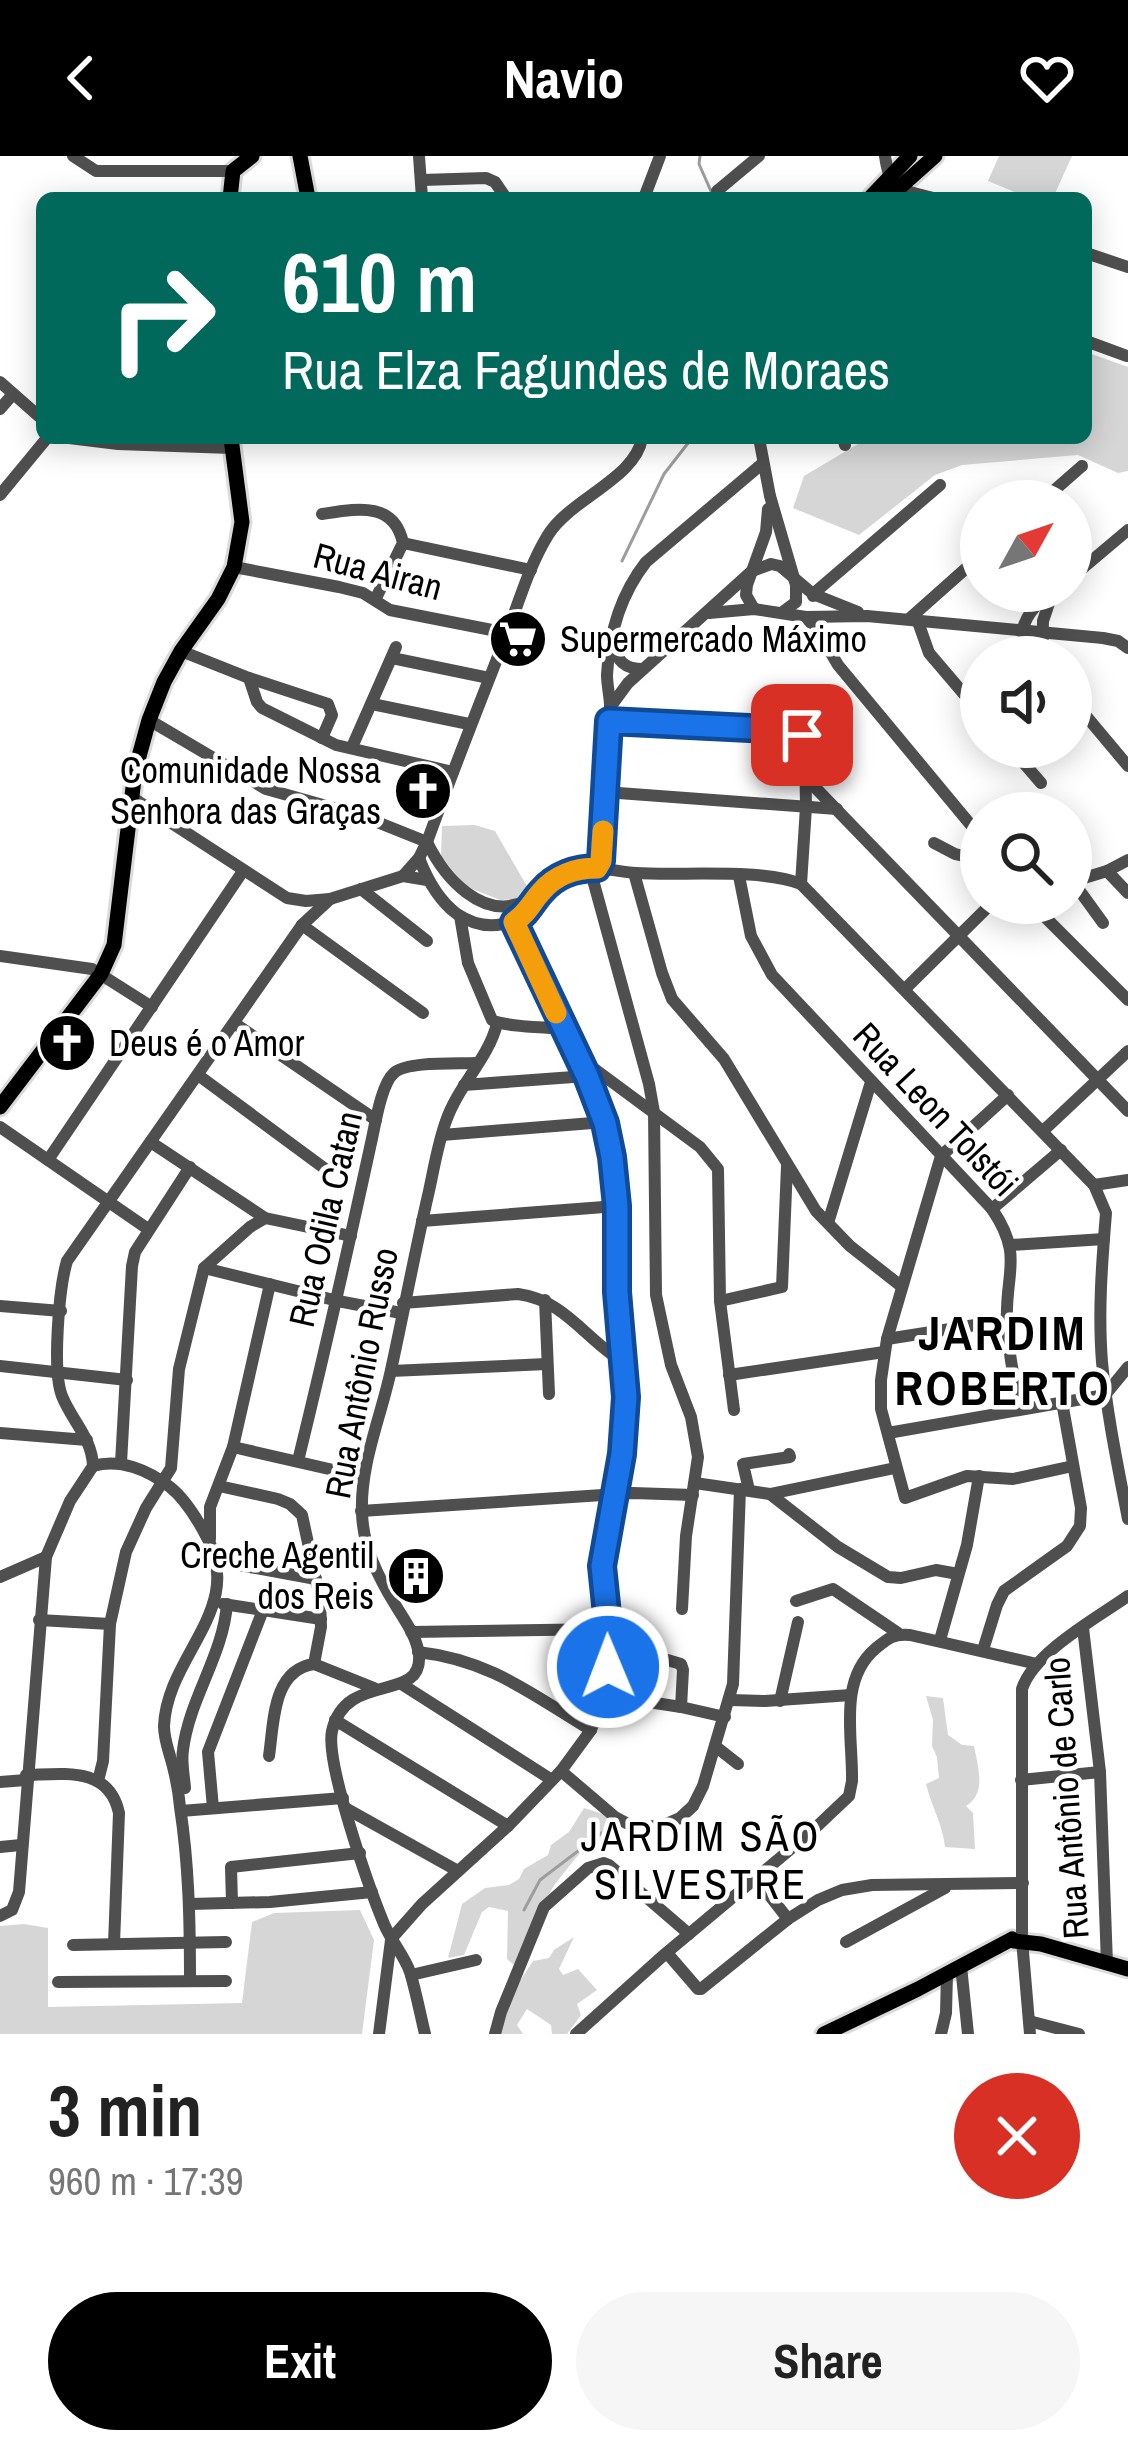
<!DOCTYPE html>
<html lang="en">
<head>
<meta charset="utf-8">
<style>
	:root { --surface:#fff; --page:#f6f6f6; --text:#222; --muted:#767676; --accent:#000 }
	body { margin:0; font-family:"Archivo Narrow",sans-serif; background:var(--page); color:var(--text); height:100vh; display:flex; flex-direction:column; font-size:45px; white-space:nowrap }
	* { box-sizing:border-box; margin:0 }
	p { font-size:39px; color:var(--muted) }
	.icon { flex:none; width:66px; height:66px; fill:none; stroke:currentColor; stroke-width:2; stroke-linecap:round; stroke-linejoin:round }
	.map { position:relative; height:1878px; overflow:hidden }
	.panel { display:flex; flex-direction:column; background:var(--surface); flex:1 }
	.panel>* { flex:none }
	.top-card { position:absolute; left:36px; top:36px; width:1056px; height:252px; border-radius:18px; box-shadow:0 6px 30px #0003; background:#00695c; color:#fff; overflow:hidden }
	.needle { width:78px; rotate:50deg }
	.buttons { position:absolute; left:960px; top:324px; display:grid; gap:24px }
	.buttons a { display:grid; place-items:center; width:132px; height:132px; border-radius:50%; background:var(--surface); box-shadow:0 6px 30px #0003; font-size:60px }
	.pin { position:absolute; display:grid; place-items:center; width:102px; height:102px; color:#fff; margin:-51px; border-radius:24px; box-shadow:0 6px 18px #0006 }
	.me { position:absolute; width:132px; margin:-66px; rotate:359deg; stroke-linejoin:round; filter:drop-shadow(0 0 9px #0008) }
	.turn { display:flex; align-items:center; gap:42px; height:252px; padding:0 48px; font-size:54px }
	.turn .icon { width:156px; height:156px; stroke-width:2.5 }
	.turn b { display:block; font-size:84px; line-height:102px }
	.round { display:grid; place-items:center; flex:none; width:126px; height:126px; border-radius:63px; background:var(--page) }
	.head { display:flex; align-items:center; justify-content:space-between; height:204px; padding:0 48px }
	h1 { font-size:72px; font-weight:800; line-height:90px }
	.cta { display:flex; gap:24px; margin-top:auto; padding:24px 48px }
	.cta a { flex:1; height:138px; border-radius:72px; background:var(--accent); color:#fff; font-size:48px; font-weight:800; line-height:138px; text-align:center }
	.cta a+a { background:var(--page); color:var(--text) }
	header { display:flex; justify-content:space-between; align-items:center; height:156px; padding:0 48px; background:var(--accent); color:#fff; font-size:54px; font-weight:800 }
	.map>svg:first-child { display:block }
	.green { fill:#d6d6d6 }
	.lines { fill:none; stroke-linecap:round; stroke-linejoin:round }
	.stream { stroke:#9d9d9d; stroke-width:3 }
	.major-casing { stroke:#dbdbdb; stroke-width:21 }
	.minor { stroke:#4f4f4f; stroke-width:12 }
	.major { stroke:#000; stroke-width:15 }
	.route-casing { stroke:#114b97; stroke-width:30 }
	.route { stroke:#1a73e8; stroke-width:21 }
	.slow { stroke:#f59e0b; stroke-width:21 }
	.labels { text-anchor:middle; stroke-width:9; stroke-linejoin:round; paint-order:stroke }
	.street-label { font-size:36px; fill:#000; stroke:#fff }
	.poi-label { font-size:36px; fill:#000; stroke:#fff; text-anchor:start }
	.quarter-label { font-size:42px; letter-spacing:3px; fill:#000; stroke:#fff }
	.district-label { font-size:48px; font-weight:bold; letter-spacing:3px; fill:#000; stroke:#fff }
</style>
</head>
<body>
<header><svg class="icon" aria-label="back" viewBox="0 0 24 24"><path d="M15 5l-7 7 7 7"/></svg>Navio<svg class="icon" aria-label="heart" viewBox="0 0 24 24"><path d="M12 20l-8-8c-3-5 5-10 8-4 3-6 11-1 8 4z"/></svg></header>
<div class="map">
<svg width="1128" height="1878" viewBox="0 0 1128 1878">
	<rect width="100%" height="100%" fill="#fff"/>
	<g class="green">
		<path d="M999,0H1072L1053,42H1029L988,25Z"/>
		<path d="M1086,196L1128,211V315L1118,317L1078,299L962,309L935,319L859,379L793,352L804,320L868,282H1086Z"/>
		<path d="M475,669L495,675L528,732L516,743L500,744L465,730L441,700L442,670Z"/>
		<path d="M926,1540L943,1542L948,1579L962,1589L974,1590C978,1611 987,1637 966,1650L973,1657L975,1693L945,1691C942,1666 932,1652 926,1628L939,1622L937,1601L932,1590L933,1564Z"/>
		<path d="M584,1652L603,1658L622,1677L603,1691L583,1693L555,1728L534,1763L514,1809L507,1803L508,1755L489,1751L482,1756L464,1799L448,1802L462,1748L485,1732L509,1729L519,1723L524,1713L548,1699L551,1689L569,1676Z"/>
		<path d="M360,1754L374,1784L362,1878H0V1770L24,1768L48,1772V1851L242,1847L252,1766L274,1757Z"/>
		<path d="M574,1781L559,1813L563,1819L578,1813L597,1834L577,1848L581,1859L567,1878H552L551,1869L527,1853L517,1869L523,1878H500L514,1834L533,1805L549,1802L554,1794Z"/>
	</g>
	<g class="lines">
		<g class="stream">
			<path d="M700,0L699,8L714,42"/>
			<path d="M622,405L664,318L692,282"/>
			<path d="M524,1754L540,1724L607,1673"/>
		</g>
		<defs>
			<g id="major">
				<path d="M300,0L308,42"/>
				<path d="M230,42L233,15L252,0"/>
				<path d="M870,42L910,0"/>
				<path d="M880,42L898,33L935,0"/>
				<path d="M0,951L101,818L114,789L135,615L149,564L164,526L181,495L218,443L234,411L242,366L231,282"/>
				<path d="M824,1878L918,1833L1012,1783L1014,1785L1041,1788L1128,1813"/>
			</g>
		</defs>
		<use href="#major" class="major-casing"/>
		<g class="minor">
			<path d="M73,0L96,15H233"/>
			<path d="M419,0L422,42"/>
			<path d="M885,0C890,37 900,33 933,42"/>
			<path d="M422,24L486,22L495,26L506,42"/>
			<path d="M717,35L759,0"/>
			<path d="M644,42L660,0"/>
			<path d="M1086,97L1128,111"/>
			<path d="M1086,185L1127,200"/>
			<path d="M0,226L42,263"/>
			<path d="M0,253L13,238"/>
			<path d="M69,282L118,288L231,292"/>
			<path d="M759,282L770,340L796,429V446L784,455"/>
			<path d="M843,282L845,289"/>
			<path d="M0,339L47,282"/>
			<path d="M1042,345L1082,310"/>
			<path d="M322,358C355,353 394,344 403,387L375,444"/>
			<path d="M403,387L531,414"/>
			<path d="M234,411L339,431L363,437L390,454L507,477"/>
			<path d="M1071,422L1128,374"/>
			<path d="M813,440V438L940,329"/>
			<path d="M754,453L746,439L747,429L766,376L768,353"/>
			<path d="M709,457L754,453L806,461L867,460L1103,482L1118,485L1128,492"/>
			<path d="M806,461L819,477L838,509L970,668L981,677"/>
			<path d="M909,463L981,399"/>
			<path d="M917,463L929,497L981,558"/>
			<path d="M612,488C618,505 624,513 643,513"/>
			<path d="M181,495L249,522L328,548L332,559L322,582"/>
			<path d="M1034,501L1022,475C1028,454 1038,447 1055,435"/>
			<path d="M1042,501L1043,465L1052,438"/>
			<path d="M392,502L489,522"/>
			<path d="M249,522L257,546L262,552L336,589L453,616"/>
			<path d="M1071,542L1128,610"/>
			<path d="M372,548L469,568"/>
			<path d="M611,550L628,527L752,415L771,408L780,410L813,438L858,456"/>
			<path d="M149,564L266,633L362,660L427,686C444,721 482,766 526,745C545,736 559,715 581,712C599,710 618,716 636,717C681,720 762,712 801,728L1094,1029L1106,1057C1102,1106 1098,1156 1102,1206C1107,1259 1118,1311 1128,1363"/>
			<path d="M609,565L789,575L802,579L805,584L806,651L801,728"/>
			<path d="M352,591L396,491"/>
			<path d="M1010,591L1041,627"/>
			<path d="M805,621L1128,955"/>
			<path d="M605,636L837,653"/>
			<path d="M133,642L287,742L306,745L330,743"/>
			<path d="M934,687L955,698L981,704"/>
			<path d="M419,702C427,723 438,744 457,758C487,778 523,771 539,738"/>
			<path d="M1107,715L1128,737"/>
			<path d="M634,717L662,817L672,843L724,903L816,1055L850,1090L901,1130"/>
			<path d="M403,720L419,702L427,686C452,617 479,549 506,480C519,446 529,410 548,379C570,343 636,322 642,282"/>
			<path d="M739,720L751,780L772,819L992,1053C1024,1100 1005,1116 1007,1165C1007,1193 1015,1223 1019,1252"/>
			<path d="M1071,726L1107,715L1128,704"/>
			<path d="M1074,727L1103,767"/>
			<path d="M361,733L427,785"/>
			<path d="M1031,747L1128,844"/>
			<path d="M460,760L468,807L492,864C505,871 545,871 563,873"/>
			<path d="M302,769L423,857"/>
			<path d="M0,800L92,813L152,851"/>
			<path d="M905,833L992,747"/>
			<path d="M234,867L376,964"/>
			<path d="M581,903L700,991L718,1013L720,1145L734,1254"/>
			<path d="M198,919L324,1012"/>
			<path d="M464,929L587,920"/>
			<path d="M1008,939L941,1000L887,1183L881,1224V1253L905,1342L967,1320L1013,1323L1073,1310"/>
			<path d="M0,971L148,1073"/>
			<path d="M1043,975L1128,895"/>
			<path d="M442,979L605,966"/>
			<path d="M152,987L265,1062L351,1080"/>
			<path d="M48,1004L243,715"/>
			<path d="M1094,1029L1128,1024"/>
			<path d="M992,1053L1061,994"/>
			<path d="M422,1065L617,1050"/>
			<path d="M828,1067L871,926"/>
			<path d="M1011,1089L1104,1083"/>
			<path d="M204,1112L338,1145L401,1157"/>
			<path d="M545,1144L549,1238"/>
			<path d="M720,1145L782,1131L787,1010"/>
			<path d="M403,1147L518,1138C565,1144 586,1184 623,1206"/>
			<path d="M0,1150L61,1155"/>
			<path d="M887,1183L1007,1164"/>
			<path d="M0,1210L127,1224"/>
			<path d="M391,1215L547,1208"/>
			<path d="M729,1219L884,1196"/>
			<path d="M0,1277L87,1284"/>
			<path d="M888,1277L1105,1239L1128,1211"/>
			<path d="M233,1291L364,1321"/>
			<path d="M298,1305C324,1199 348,1093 371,987C375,970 381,928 394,917C407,905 457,908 476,907"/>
			<path d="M121,1307L132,1110L135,1096L190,1011"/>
			<path d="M93,1310C120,1302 148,1314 170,1331C184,1342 194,1358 203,1374C250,1451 167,1497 164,1570C164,1586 171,1600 174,1615C177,1627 179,1639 180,1651C189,1709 190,1767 190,1825"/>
			<path d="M695,1327L770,1338L838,1391L888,1421L901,1422L936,1414L958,1418"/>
			<path d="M219,1330L278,1343L290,1348L302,1359L320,1443L321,1471L314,1508"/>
			<path d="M749,1334L743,1308L790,1301L789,1298"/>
			<path d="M770,1338L895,1312"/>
			<path d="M361,1355L633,1337L693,1339"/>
			<path d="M210,1383V1351L233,1291L270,1128"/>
			<path d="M217,1405L316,1423"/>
			<path d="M0,1421L46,1401"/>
			<path d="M796,1445L833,1433L898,1477"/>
			<path d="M223,1448L321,1463"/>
			<path d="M682,1453L686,1380L698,1301L691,1261L671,1209L656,1139L654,956L649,928L593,724L601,705C604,655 607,605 610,556C611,544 607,531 607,519C609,478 621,438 646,406L763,307"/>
			<path d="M39,1464L110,1468"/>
			<path d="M1083,1472L1100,1616L1107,1808"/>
			<path d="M411,1476L608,1473"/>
			<path d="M940,1484L967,1389L979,1320"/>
			<path d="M610,1487L681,1508L683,1514L681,1551"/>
			<path d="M983,1494L997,1449L1004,1435L1067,1390L1080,1370L1081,1352L1062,1246"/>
			<path d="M418,1496C490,1504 531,1538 591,1574"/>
			<path d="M314,1508L374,1532"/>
			<path d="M403,1529L552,1624"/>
			<path d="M604,1539L681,1551L725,1561"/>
			<path d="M730,1544L765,1545L851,1539"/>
			<path d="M780,1545L798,1466"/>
			<path d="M335,1564L508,1670"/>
			<path d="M715,1590L738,1608"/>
			<path d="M269,1600C274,1567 272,1514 314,1508"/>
			<path d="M561,1615L615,1661L630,1669L643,1672L666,1668L680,1662L693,1650L703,1630L733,1528L740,1333"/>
			<path d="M26,1619C64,1618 109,1610 119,1657L114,1788"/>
			<path d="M1021,1624L1100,1616"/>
			<path d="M98,1625L103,1605L110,1468L126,1396L146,1352L171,1312L179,1213L204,1112L250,1071L265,1062"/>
			<path d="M0,1626L26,1624"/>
			<path d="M185,1632C184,1619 181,1606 183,1594C189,1543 223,1500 227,1448"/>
			<path d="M213,1652L208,1596L263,1454"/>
			<path d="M347,1653L458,1715"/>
			<path d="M181,1655L343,1642"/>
			<path d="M0,1691L21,1689"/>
			<path d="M756,1722L788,1763"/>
			<path d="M232,1747L231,1711L360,1697"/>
			<path d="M190,1748L270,1746L372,1736"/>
			<path d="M0,1760L12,1754L19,1736L46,1401L70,1345L93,1310C92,1282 72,1265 62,1240C52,1215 59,1132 67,1105L302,769L330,743L403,720L427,724"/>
			<path d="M391,1783L422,1748L508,1670L561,1615L591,1574L604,1539L610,1487L602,1410L622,1298L626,1241L617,1136V1050L612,1001L605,966L592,933L514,766L510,750"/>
			<path d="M846,1786L945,1732"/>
			<path d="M73,1789L226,1786"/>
			<path d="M667,1797L698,1833H701L788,1763L818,1744L842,1734L872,1729L1023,1727"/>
			<path d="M961,1810L968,1878"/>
			<path d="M411,1819L476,1804"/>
			<path d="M58,1826L226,1825"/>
			<path d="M1029,1865L1079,1878"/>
			<path d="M379,1878L391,1784"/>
			<path d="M425,1878C420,1857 416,1836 410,1816C404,1799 391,1785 384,1768C370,1734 325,1607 332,1575C346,1514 423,1548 419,1499C417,1481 405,1465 396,1450C378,1421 363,1391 362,1357C360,1308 381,1261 391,1214C404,1155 415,1095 429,1035C434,1012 438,987 446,965C458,930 488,903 497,868"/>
			<path d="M495,1878L501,1856L544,1751L588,1712L604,1707L609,1709L689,1778"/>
			<path d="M576,1878L665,1798L811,1676L849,1640L852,1625C853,1581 838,1525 875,1493C887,1483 894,1477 910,1479L1037,1508"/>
			<path d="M941,1878L946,1857L947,1818"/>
			<path d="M1030,1878L1022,1784V1533C1034,1496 1097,1462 1128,1440"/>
		</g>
		<use href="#major" class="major"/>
	</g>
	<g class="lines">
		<defs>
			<path id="route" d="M608,1511L610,1487L602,1410L622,1298L626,1241L617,1136V1050L612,1001L605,967L587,920L514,766C528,757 531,747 541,736C555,719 576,712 597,712L601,705L609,565L789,574L802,579"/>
		</defs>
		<use href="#route" class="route-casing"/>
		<use href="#route" class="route"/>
		<path class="slow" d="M556,857L514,766C528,757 531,747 541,736C555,719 576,712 597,712L601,705L603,675"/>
	</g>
	<defs>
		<symbol id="supermarket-disc" viewBox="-11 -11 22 22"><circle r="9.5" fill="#000" stroke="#fff"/><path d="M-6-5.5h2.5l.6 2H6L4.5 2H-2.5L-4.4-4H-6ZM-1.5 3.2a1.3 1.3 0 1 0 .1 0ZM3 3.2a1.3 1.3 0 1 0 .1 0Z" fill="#fff"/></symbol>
		<symbol id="church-disc" viewBox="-11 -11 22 22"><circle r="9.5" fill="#000" stroke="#fff"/><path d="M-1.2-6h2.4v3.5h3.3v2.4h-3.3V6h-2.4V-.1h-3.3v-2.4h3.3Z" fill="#fff"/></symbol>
		<symbol id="building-disc" viewBox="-11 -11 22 22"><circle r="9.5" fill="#000" stroke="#fff"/><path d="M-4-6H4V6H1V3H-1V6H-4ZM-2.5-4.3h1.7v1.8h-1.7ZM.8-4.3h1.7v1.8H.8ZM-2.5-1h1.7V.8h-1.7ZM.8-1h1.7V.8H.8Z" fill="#fff"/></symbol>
	</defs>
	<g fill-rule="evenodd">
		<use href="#supermarket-disc" x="485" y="450" width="66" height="66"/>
		<use href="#church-disc" x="390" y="602" width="66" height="66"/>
		<use href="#church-disc" x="34" y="854" width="66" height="66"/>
		<use href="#building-disc" x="383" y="1387" width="66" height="66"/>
	</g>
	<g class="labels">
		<g class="street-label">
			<text transform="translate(378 415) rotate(15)" y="13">Rua Airan</text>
			<text transform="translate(936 953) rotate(47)" y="13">Rua Leon Tolstói</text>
			<text transform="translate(325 1063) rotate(-77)" y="13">Rua Odila Catan</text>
			<text transform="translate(361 1217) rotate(-79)" y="13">Rua Antônio Russo</text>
			<text transform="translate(1066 1642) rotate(-94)" y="13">Rua Antônio de Carlo</text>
		</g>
		<g class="poi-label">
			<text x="560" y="496">Supermercado Máximo</text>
			<text x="381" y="627" text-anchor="end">Comunidade Nossa<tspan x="381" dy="41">Senhora das Graças</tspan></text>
			<text x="109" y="900">Deus é o Amor</text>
			<text x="374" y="1412" text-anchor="end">Creche Agentil<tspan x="374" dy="41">dos Reis</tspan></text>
		</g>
		<g class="quarter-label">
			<text x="701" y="1695">JARDIM SÃO<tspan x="701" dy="48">SILVESTRE</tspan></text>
		</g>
		<g class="district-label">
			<text x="1003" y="1194">JARDIM<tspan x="1003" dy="55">ROBERTO</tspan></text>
		</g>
	</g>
</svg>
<div class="buttons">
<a><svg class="needle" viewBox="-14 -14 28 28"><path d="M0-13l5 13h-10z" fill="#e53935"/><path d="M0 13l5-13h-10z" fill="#767676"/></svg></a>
<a><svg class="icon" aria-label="sound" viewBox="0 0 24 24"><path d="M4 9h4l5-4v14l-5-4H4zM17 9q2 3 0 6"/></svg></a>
<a><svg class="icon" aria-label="search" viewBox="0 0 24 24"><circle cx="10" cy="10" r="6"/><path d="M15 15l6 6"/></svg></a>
</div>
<div class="pin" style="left:802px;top:579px;background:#d93025"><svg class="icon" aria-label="arrive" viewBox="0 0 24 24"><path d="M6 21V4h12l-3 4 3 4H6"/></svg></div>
<svg class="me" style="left:608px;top:1511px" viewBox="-20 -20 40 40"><circle r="17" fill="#1a73e8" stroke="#fff" stroke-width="3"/><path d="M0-11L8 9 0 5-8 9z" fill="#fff"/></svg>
<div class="top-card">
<div class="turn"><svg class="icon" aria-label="right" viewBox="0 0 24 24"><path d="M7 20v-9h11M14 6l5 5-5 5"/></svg><div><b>610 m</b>Rua Elza Fagundes de Moraes</div></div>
</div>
</div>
<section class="panel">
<div class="head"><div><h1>3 min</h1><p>960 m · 17:39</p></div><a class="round" style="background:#d93025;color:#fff"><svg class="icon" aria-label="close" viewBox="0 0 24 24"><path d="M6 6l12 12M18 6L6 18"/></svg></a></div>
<div class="cta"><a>Exit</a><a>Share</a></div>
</section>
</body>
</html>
